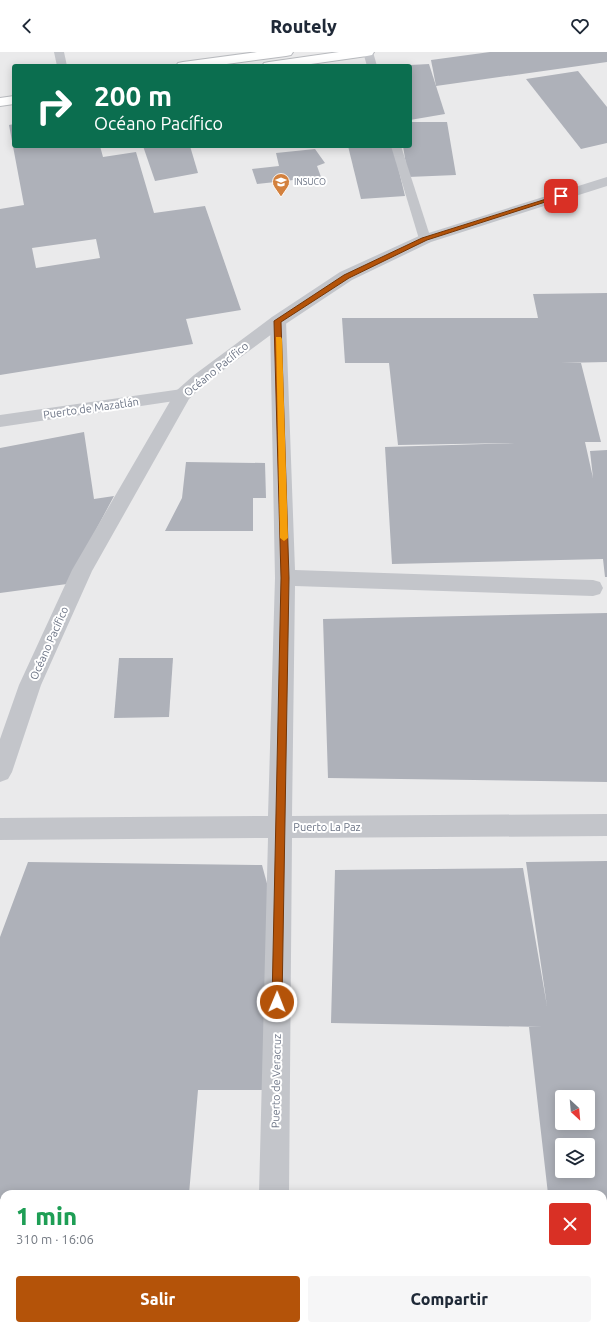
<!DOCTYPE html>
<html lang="es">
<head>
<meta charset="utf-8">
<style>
	:root { --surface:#fff; --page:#f6f6f7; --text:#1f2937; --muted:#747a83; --accent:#b45309 }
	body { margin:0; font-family:Ubuntu,sans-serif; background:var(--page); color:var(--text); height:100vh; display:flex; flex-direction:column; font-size:15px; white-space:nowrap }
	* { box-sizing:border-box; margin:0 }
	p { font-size:13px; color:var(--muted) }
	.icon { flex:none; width:22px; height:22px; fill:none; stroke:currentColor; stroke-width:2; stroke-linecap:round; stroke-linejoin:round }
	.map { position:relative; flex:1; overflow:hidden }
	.panel { position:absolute; left:0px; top:1138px; width:607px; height:140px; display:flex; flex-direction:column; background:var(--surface); border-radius:12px 12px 0 0; box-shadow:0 2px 10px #0003 }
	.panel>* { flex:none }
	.banner { position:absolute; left:12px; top:12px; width:400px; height:84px; border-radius:4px; box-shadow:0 2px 10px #0003; background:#0b6e4f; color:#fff; overflow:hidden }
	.needle { width:26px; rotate:154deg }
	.tools { position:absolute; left:555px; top:1038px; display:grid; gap:8px }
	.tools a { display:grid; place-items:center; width:40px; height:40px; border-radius:4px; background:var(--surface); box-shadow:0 2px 10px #0003; font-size:20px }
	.pin { position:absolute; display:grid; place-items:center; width:34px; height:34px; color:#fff; margin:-17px; border-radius:8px; box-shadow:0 2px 6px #0006 }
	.me { position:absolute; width:44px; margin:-22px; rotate:1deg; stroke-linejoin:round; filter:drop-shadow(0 0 3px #0008) }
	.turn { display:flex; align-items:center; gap:14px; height:84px; padding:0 16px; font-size:18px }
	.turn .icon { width:52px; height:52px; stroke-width:2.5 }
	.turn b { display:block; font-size:28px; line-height:34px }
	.round { display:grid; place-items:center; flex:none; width:42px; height:42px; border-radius:4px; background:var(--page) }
	.headline { display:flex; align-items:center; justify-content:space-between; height:68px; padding:0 16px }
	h1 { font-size:24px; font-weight:800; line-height:30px; color:#1e9e55 }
	.primary-button { display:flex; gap:8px; margin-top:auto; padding:8px 16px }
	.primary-button a { flex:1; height:46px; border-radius:4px; background:var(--accent); color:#fff; font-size:16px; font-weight:800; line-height:46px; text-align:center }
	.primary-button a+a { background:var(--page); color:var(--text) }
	header { display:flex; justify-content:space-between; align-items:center; height:52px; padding:0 16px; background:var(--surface); font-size:18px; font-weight:800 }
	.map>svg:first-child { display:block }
	.built { fill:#eaeaeb; fill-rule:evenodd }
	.building { fill:#aeb1b9; fill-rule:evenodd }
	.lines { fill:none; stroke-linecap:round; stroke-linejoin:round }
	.primary-casing { stroke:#b9bbbf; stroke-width:2 }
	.service { fill:#c3c5ca; fill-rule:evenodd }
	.minor { fill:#c3c5ca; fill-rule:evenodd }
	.tertiary { fill:#c3c5ca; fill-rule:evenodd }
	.primary { fill:#fff; fill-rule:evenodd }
	.route { fill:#b45309; stroke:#753606 }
	.slow { fill:#f59e0b }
	.labels { text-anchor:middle; stroke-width:4; stroke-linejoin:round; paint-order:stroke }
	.far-poi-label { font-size:9px; fill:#6c7485; stroke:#fff; text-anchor:start }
	.street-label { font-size:11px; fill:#6c7485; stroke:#fff }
</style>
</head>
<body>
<header><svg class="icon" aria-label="back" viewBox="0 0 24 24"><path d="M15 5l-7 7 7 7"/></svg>Routely<svg class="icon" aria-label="heart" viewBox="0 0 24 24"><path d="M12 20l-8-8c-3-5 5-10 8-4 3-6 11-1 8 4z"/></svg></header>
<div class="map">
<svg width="607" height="1278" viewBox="0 0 607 1278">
	<rect width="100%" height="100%" fill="#f9f9f8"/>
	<path class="built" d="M0,0H607V1278H0ZM14,14H410V94H14ZM562,1045H588V1071H562ZM562,1093H588V1119H562ZM4,1142H603V1274H4Z"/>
	<g class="building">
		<path d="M490,0H607V10L436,34L431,8Z"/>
		<path d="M429,12L445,62L410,68V13Z"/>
		<path d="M578,19L607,55V91L581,97L526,27Z"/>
		<path d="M410,70H447L456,123L408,125L403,94H410Z"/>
		<path d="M14,72V94H100L103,105L136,100L154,161L205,154L241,258L186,267L193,292L0,323V157L24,153L9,73ZM96,187L100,206L36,216L32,196Z"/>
		<path d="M143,94H190L198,121L155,129Z"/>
		<path d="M348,94H393L405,144L361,147Z"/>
		<path d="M315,97L325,111L317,114L321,125L257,132L252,117L279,114L276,101Z"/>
		<path d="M607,241V310L561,311H581L601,390H585L593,426L590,399L607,398V525H605L603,507L392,512L385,395L515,391L398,393L389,311H345L342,266H538L533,242Z"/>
		<path d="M84,380L94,447L114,444L67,532L0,541V396Z"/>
		<path d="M186,410L265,411L266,446H253V479H165L182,446Z"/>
		<path d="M607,561V730L328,726L323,567Z"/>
		<path d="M119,606H173L169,665L114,666Z"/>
		<path d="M607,809V1241H603V1142H548L529,975H543L331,971L335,818L523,816L547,954L526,810ZM562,1045H588V1071H562ZM562,1093H588V1119H562Z"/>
		<path d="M28,810L262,813L269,839L263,1038H198L189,1142H4V1147H0V885Z"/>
		<path d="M0,1156H4V1274L10,1275L0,1276Z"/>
	</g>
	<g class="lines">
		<defs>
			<g id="primary">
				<path d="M257,0H293L291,3L286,4L212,14H176L178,11L183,10Z"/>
				<path d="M339,0H374L372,3L367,4L297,14H262L264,11L269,10Z"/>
				<path d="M14,44V52L0,54V46Z"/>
			</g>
		</defs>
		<use href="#primary" class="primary-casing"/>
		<g class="service">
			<path d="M54,0H64L67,14H57Z"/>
			<path d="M363,0H373L377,14H367Z"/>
			<path d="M391,94H401L431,187L429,189H421L419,187Z"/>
		</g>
		<g class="minor">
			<path d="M278,264L284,265L286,269L295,518L593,528L600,530L603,536L600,542L593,544L295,534L292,764L607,762V784L292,786L289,1142H259L268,786L0,788V766L268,764L275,526L270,269L272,265Z"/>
			<path d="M182,337L188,339L191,343L188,347L0,375V363Z"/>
			<rect x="257" y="1274" width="30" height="4"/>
		</g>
		<path class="tertiary" d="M607,125V134L431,190L352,228L284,273L206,331L189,347L92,519L41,633L12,720L8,727L0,730V687L19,633L72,518L176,339L194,323L272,265L340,220L419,184Z"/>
		<use href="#primary" class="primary"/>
	</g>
	<path class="route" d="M559,143L564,144L427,188L349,226L281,270L289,526L282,950L281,954L277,956L273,954L272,950L281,526L274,269L344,223L422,186Z"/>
	<path class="slow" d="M276,285H281L282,287L288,486L284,489L280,486Z"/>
	<defs>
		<symbol id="school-pin" viewBox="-11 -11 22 30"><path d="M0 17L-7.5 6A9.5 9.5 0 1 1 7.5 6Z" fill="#d3813e" stroke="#fff"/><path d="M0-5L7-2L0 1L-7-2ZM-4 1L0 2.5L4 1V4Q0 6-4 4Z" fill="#fff"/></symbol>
	</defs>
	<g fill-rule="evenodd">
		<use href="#school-pin" x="271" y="120" width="20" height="27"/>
	</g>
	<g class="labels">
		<g class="far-poi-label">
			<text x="294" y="133">INSUCO</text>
		</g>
		<g class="street-label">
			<text transform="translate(216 317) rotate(-39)" y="4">Océano Pacífico</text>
			<text transform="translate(91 356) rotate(-8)" y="4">Puerto de Mazatlán</text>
			<text transform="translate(49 591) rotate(-66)" y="4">Océano Pacífico</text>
			<text x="327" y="779">Puerto La Paz</text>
			<text transform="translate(276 1029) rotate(-89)" y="4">Puerto de Veracruz</text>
		</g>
	</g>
</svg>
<div class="tools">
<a><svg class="needle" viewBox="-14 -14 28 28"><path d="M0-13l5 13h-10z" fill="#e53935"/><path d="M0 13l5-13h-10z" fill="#747a83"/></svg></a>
<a><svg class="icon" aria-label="layers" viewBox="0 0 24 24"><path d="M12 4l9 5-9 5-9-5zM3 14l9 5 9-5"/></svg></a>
</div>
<div class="pin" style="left:561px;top:144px;background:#d93025"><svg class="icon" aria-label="arrive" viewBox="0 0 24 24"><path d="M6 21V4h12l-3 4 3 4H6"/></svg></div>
<svg class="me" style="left:277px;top:950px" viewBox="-20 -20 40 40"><circle r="17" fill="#b45309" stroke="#fff" stroke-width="3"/><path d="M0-11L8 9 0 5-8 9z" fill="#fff"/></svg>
<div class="banner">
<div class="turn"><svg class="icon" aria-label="right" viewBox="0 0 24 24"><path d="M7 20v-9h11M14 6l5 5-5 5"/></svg><div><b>200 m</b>Océano Pacífico</div></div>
</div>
<section class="panel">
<div class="headline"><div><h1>1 min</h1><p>310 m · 16:06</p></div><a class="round" style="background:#d93025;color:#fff"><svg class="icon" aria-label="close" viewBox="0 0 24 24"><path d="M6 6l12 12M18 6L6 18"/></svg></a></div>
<div class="primary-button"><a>Salir</a><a>Compartir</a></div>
</section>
</div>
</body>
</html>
